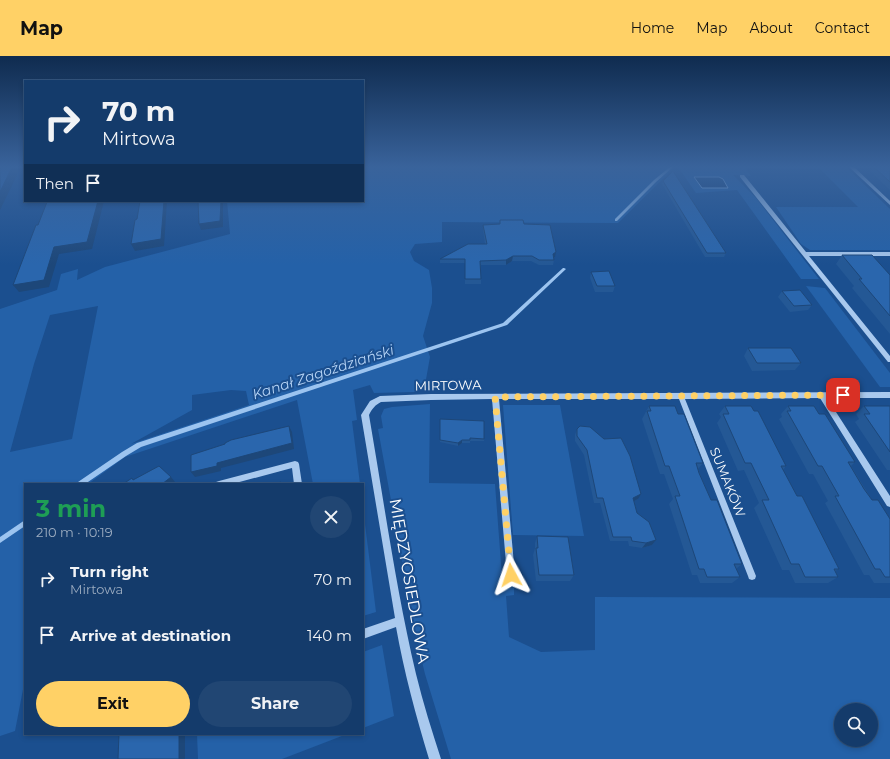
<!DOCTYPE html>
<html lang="en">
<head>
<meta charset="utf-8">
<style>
	:root { --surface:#143b6b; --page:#214673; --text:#f1f3f6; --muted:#9dadc1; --line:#33557e; --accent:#ffd166 }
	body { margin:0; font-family:Montserrat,sans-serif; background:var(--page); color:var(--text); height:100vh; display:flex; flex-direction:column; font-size:15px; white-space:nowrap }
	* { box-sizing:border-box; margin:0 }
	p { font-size:13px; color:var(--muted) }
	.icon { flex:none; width:22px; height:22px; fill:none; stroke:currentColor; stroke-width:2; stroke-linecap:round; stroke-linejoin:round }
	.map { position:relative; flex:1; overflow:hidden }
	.panel { position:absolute; left:24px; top:427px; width:340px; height:252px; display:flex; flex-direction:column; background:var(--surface); border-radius:0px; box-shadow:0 2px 6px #0003,0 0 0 1px var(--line) }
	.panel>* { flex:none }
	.guide { position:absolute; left:24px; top:24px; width:340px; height:122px; border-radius:0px; box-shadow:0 2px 6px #0003,0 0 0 1px var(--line); background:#143b6b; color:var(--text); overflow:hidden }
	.controls { position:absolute; left:834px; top:647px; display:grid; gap:8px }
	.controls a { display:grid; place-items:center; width:44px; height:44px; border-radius:50%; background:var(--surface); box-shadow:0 2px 6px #0003,0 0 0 1px var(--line); font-size:20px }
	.pin { position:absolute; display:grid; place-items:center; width:34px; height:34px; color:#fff; margin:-17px; border-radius:8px; box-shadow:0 2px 6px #0006 }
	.me { position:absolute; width:44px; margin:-22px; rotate:355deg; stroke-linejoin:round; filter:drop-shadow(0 0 3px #0008) }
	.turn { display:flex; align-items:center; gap:14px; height:84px; padding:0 12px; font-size:18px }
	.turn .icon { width:52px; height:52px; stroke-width:2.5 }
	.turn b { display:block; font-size:28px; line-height:34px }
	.then { display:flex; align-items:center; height:38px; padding:0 12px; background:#0003; gap:8px; font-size:15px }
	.round { display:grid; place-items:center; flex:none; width:42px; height:42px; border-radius:21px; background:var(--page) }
	.overview { display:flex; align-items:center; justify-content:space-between; height:68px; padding:0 12px }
	h1 { font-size:24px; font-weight:700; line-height:30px; color:#1e9e55 }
	.cta { display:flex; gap:8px; margin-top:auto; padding:8px 12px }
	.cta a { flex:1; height:46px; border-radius:24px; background:var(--accent); color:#111; font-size:16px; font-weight:700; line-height:46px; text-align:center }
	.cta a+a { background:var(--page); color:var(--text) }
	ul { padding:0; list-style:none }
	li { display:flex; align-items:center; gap:12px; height:56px; padding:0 12px }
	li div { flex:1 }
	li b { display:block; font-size:15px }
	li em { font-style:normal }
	header { display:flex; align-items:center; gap:24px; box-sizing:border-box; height:56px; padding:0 20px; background:var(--accent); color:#111 }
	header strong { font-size:19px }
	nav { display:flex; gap:22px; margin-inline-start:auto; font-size:14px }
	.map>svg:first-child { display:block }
	.green { fill:#2461a8; fill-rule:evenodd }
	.water { fill:#123a6d; stroke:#9cc4f0 }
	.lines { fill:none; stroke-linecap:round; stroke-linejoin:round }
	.stream { fill:#9cc4f0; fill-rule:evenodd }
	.minor { fill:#a9c9ee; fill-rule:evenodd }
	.wall { fill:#245895 }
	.shaded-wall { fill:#1d4779 }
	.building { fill:#2a66ad; stroke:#1d4779 }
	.route { stroke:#ffd166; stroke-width:7; stroke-dasharray:0 12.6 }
	.labels { text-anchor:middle; stroke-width:4; stroke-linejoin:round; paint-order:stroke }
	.street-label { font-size:13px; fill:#fff; stroke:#1b4f8f }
	.water-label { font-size:14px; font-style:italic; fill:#b5d3f5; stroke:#1b4f8f }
	.near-street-label { font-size:16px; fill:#fff; stroke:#1b4f8f }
</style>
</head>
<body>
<header>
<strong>Map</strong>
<nav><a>Home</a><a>Map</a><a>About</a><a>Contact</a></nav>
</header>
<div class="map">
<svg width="890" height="703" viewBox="0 0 890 703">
	<rect width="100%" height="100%" fill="#1b4f8f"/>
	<g class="green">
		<path d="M363,111H675L618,167L442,166V186L415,188L410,196L414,205L429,214L432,232V247L423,280L430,301L425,329L415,336L374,337L370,329L353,334L357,364L352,365L360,428H313L297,344L125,401L88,428H25V623L15,675L0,680V253L57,234L61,218L78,213L77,224L105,211L230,178L227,145H363ZM98,250L72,383L10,396L34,308L50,259ZM231,334L246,335L249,349L131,388L192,354V339Z"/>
		<path d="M678,111H846L890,153V194H810L801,188L776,151H858L820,113L745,112L751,120L733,119L756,142L819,223H801L737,134L696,137Z"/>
		<path d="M806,230L825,232L890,317V331H880Z"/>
		<path d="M430,348L429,427L495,428L502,521L514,525V539L506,540L509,581L541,596L595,594V541L890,542V703H451L425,618L416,581L378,373L383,372L381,360L384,353L392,351ZM841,654H871V684H841Z"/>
		<path d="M503,349H560L584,480L513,479Z"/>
		<path d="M363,452L376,556L363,560Z"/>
		<path d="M382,589L394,660L363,672V596Z"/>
		<path d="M197,678H347L282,703H198Z"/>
	</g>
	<path class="water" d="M694,121H719L723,123L728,132H702Z"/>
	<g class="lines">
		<g class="stream">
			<path d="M670,111H673L656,126L617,165H615V163L654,124Z"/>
			<path d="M563,212H564L566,213L507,269L141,391L126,400L85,428H77L78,426L122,396L137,387L503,267Z"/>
			<path d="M25,464V470L0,487V481Z"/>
		</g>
		<g class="minor">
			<path d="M849,111H854L890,145V149Z"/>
			<path d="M740,119H744L806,196H890V200H809L890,300V306H888L740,121Z"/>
			<path d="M890,336V342H827L890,440V451L887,450L820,342L685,343L756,520L755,523L752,524L749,523L748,520L679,343H499L515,519L514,522L511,523L508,522L507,519L492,343L431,344L381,346C375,349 372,353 369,359C384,446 396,533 416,618C423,647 432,675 441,703H429C416,660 404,616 396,571L363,583V573L395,562L361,359L370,345L380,340L431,338Z"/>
			<path d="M295,405L298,406L299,408L302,428H294L292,412L232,428H215L216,426L219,425Z"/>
		</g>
	</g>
	<g class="wall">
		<path d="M872,111H890V134L870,115Z"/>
		<path d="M663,125L726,197L724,201H705L662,128Z"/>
		<path d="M500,164L524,168L555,201L554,202V204L553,209H539L531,205H512L506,209H481V228H465V207H440V203L485,188L483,173V169L499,168Z"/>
		<path d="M842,199L890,219V278L852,232L854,230L836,208Z"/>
		<path d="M591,216L615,230L613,236H595L590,222Z"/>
		<path d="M782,235L812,249L808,254L790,256L778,241Z"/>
		<path d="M748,292L801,307L795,314L752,315L744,300Z"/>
		<path d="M649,350L678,358L703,407L698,413L711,444L742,508L736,513L740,521L732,527H700L697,519H692L669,448L673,443L664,418H660L642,363Z"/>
		<path d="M725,350L786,410L783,414L797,440L839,513L835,515L838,521L828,527H795L789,514H782L754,452L759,447L744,414L738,415L717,367L721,361L719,358Z"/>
		<path d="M788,350L819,358L855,406L851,410L872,444L890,463V527H874L869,519H864L825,447L828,445L813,418H809L779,363L782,361L781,358Z"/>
		<path d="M864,350H890V414H887L855,366L859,363L856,358Z"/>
		<path d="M440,363L484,383V385H470V387H462L458,390L440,386Z"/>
		<path d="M577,373L638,443L634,445L637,457L656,484L652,489L642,492L629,490L628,485H610L600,447H594L584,399L575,385V379Z"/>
		<path d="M537,480L574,519L570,525H536L533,499L535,492V487Z"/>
	</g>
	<g class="shaded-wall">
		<path d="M12,111H21L0,154V136Z"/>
		<path d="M98,145H104L92,193L59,198L49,231L19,236L13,229Z"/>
		<path d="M164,145H167L164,190L135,195L131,188Z"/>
		<path d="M221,145H223V171L201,174L199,168Z"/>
		<path d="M556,196L555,201L552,203L553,198Z"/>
		<path d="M513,200L512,205L506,209V204Z"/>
		<path d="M289,370L292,376L294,393L221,412V415L195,421L191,416L217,407Z"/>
		<path d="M462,384V387L458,390V387Z"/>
		<path d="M171,421L175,426L173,428H162Z"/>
		<path d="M641,438L638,443L630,447L633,442Z"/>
		<path d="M656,484L652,489L642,492L646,487Z"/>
		<rect x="179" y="678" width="6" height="25"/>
	</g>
	<g class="building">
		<path d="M0,111H12L0,136Z"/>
		<path d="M874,111H890V126Z"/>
		<path d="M673,115L726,197H707L663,125Z"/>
		<path d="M49,145H98L87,186L54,191L44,224L13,229L36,169H38L47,146H49Z"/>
		<path d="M140,145H164L161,183L131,188L135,164L137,163Z"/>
		<path d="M198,145H221L220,165L199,168Z"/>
		<path d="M500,164H523L524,168L550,169L556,196L553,198L554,204H539L532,200H513L506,204L480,205L481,223H465V203H440L468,188H487L483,169L500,168Z"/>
		<path d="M842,199H872L890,219V260L859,223H862Z"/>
		<path d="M609,215L615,230H597L591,216Z"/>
		<path d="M800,234L812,249L794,250L782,235Z"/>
		<path d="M748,292H791L801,307H757Z"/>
		<path d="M649,350H675L678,358H684L703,407H696L699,417L711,444H717L742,508H734L740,521H707L704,513H699L675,440H680L669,410H665L647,355H651Z"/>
		<path d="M725,350H751L754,355H758L786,410H781L797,440H802L839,513H834L838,521H805L799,508H791L762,444H769L751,407H745L723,358H729Z"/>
		<path d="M788,350H814L819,358H825L855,406H848L864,433L872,444H878L890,463V521H885L880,513H875L835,440H839L822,410H818L787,355H791Z"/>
		<path d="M864,350H890V396L864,358H870Z"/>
		<path d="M440,363L484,365V383L470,382V384H462L458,387L440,384Z"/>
		<path d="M289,370L292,387L217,407V410L191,416V399L225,388V387L231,384Z"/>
		<path d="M580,370L590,371L604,383L621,382L630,400L641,438L633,442L637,457L649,466L656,484L646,487L632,485L631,481H613L603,442H597L587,394L577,380V373Z"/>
		<path d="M159,410L171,421L162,428H123L132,422L133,424Z"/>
		<path d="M281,426V428H274Z"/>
		<path d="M537,480L568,481L574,519H539L536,492H538Z"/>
		<path d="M119,678H179V703H118Z"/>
	</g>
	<linearGradient id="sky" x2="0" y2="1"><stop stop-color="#0f2b4f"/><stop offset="0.53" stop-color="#39639b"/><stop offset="1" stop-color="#39639b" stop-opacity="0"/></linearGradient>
	<rect width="890" height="209" fill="url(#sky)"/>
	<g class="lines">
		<path class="route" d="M511,519L495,341L843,339"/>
	</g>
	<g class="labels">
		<g class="street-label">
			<text transform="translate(448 329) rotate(-1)" y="5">MIRTOWA</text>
			<text transform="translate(728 426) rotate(68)" y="5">SUMAKÓW</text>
		</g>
		<g class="water-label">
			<text transform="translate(323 316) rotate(-18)" y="5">Kanał Zagoździański</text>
		</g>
		<g class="near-street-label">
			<text transform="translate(410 525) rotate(80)" y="6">MIĘDZYOSIEDLOWA</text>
		</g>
	</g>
</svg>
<div class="controls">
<a><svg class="icon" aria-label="search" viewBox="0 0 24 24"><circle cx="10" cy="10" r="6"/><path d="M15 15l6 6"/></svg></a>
</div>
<div class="pin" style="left:843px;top:339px;background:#d93025"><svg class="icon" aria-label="arrive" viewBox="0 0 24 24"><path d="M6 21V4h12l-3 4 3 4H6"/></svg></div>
<svg class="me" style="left:511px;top:519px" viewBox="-20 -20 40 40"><path d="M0-17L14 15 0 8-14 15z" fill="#ffd166" stroke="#fff" stroke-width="4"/></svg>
<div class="guide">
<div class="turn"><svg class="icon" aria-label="right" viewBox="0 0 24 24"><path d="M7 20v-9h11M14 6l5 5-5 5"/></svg><div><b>70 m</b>Mirtowa</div></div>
<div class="then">Then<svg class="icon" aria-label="arrive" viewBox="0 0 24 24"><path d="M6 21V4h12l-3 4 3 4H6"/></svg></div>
</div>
<section class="panel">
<div class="overview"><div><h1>3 min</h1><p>210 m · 10:19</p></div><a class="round"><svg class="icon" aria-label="close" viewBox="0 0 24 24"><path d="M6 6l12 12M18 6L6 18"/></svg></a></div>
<ul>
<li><svg class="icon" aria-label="right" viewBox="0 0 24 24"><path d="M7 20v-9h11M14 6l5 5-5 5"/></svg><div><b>Turn right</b><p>Mirtowa</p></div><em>70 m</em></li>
<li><svg class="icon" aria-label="arrive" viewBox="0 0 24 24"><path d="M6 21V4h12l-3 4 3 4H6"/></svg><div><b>Arrive at destination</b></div><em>140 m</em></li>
</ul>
<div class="cta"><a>Exit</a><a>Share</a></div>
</section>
</div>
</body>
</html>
